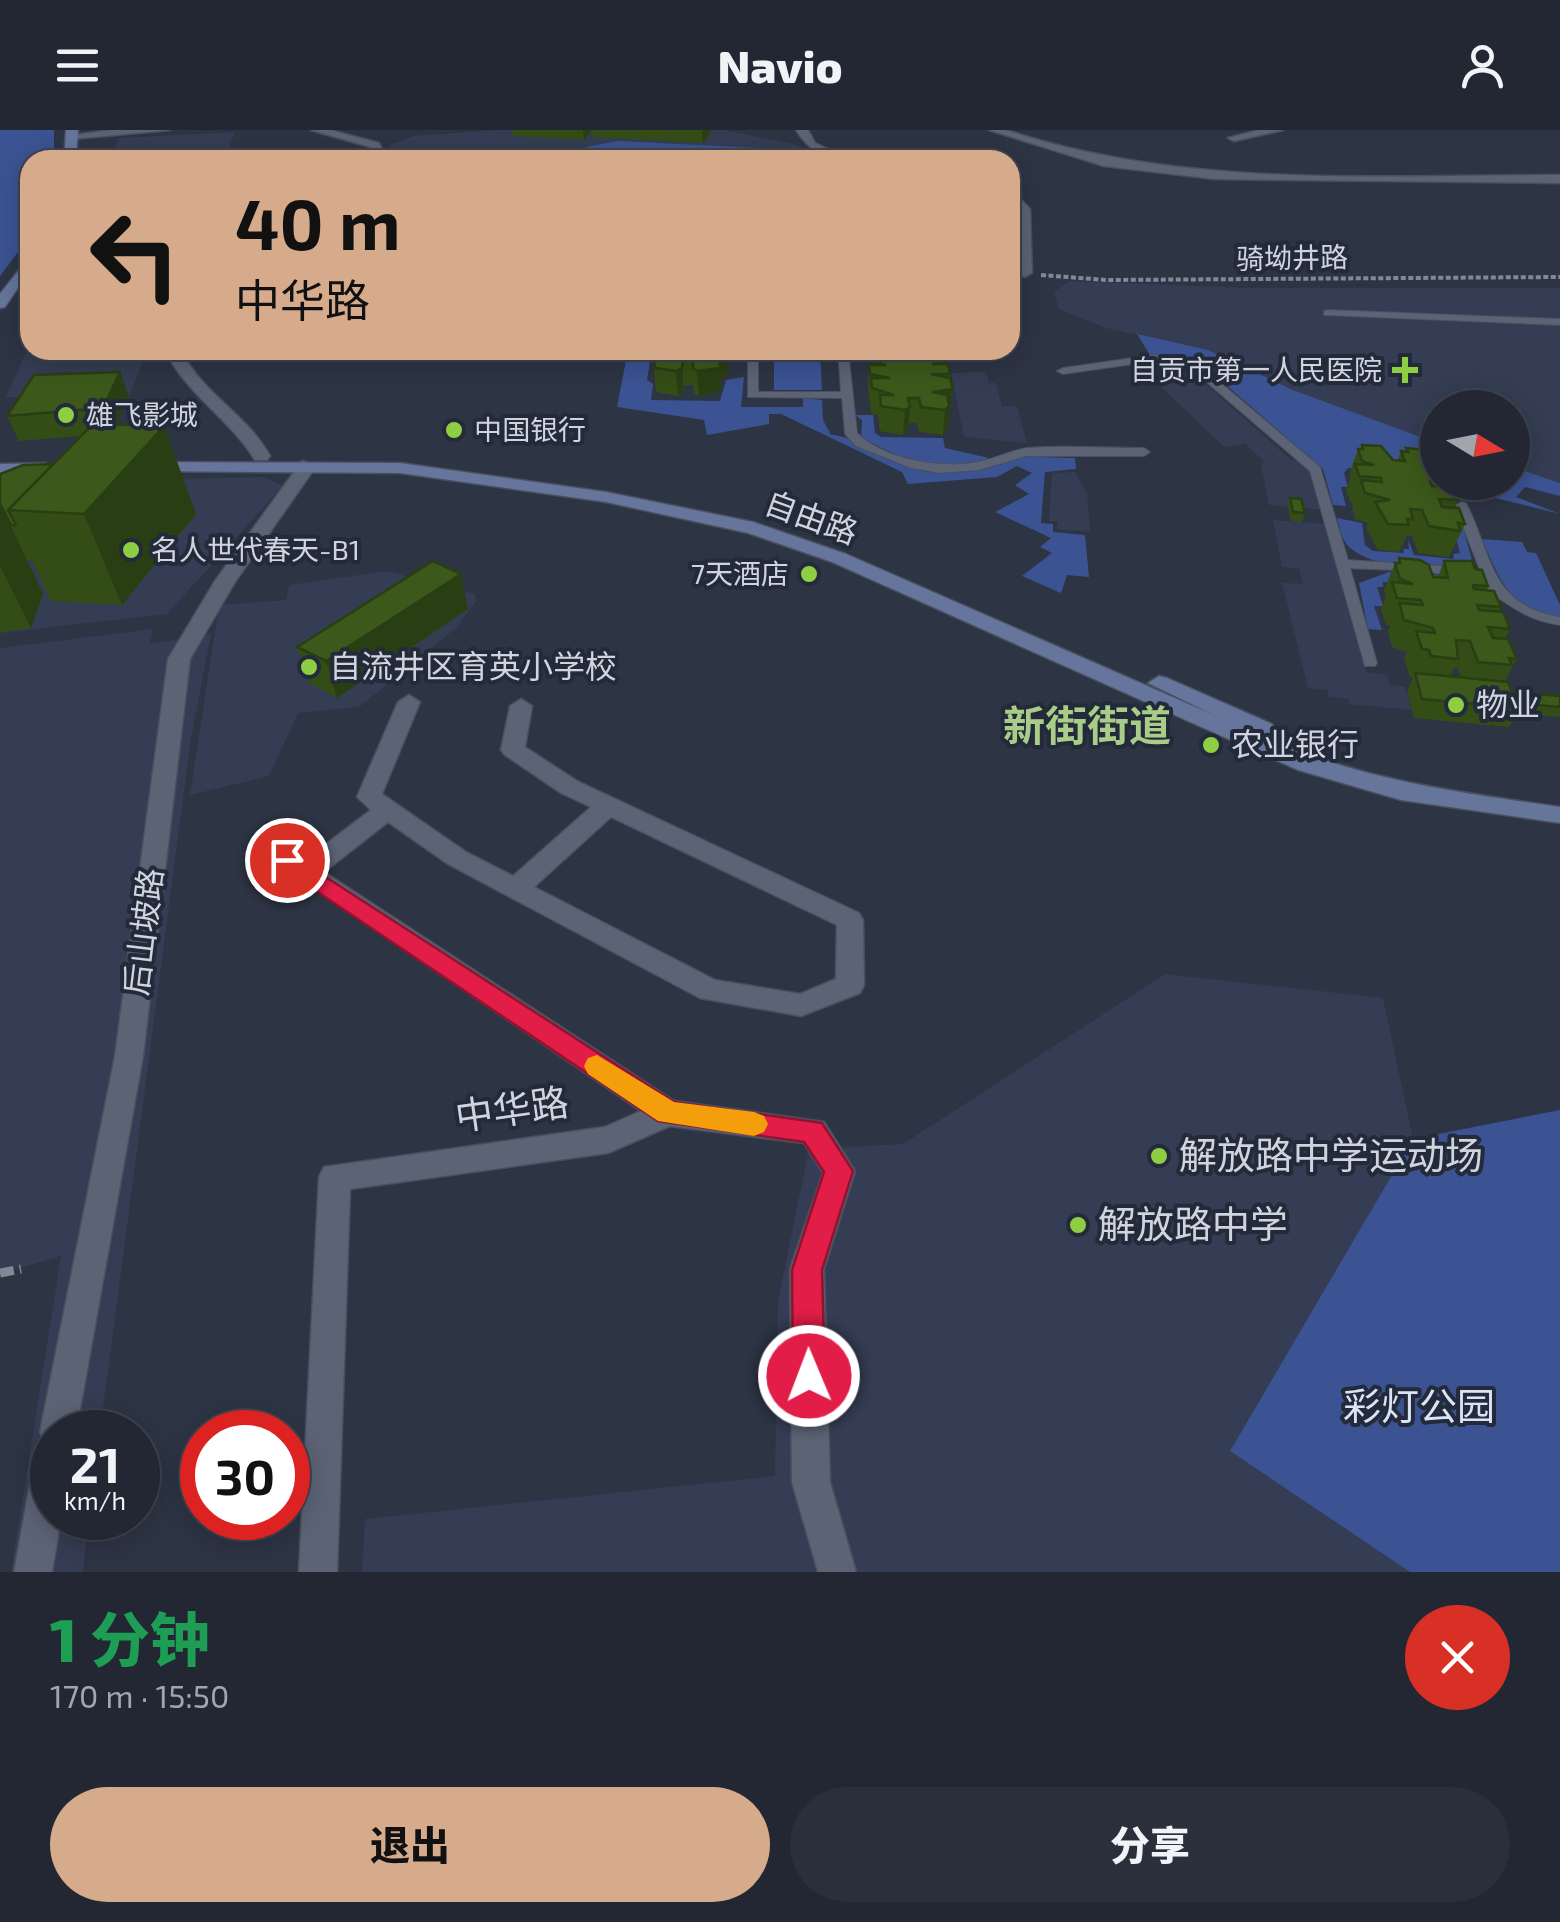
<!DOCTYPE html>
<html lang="zh">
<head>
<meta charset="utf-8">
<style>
	:root { --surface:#222733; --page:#2a2f3b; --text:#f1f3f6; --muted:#a2a5ac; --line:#3f444e; --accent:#d6ab8b }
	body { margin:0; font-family:"Exo 2","Noto Sans SC",sans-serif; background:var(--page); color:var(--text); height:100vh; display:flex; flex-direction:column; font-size:38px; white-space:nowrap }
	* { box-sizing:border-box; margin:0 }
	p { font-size:32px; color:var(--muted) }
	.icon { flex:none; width:55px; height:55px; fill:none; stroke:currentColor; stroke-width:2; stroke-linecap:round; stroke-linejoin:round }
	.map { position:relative; height:1442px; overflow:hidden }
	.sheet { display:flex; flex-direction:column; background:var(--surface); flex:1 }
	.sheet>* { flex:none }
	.banner { position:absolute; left:20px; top:20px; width:1000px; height:210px; border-radius:30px; box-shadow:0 5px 25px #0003,0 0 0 2px var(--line); background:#d6ab8b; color:#111; overflow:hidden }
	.needle { width:65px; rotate:100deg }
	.buttons { position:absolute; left:1420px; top:260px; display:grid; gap:20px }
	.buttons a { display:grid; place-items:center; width:110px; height:110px; border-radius:50%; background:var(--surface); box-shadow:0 5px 25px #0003,0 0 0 2px var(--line); font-size:50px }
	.speed { position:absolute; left:30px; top:1280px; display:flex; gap:20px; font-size:50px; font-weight:700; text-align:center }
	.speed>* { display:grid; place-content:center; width:130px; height:130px; border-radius:50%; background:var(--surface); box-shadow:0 5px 25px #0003,0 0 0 2px var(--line); line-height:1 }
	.speed small { font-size:25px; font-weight:400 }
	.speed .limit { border:15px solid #d22; background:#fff; color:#111 }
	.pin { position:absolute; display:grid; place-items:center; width:85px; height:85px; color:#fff; margin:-42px; border:5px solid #fff; border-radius:50%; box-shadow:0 2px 10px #0007 }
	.me { position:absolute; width:110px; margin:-55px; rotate:359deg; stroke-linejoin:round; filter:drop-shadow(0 0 8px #0008) }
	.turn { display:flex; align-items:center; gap:35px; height:210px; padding:0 50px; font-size:45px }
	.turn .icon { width:130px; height:130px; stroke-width:2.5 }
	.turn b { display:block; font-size:70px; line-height:85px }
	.round { display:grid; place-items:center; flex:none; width:105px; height:105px; border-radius:52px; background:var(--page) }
	.summary { display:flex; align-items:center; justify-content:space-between; height:170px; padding:0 50px }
	h1 { font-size:60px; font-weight:800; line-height:75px; color:#1e9e55 }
	.action { display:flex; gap:20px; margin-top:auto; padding:20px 50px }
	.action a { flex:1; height:115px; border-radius:60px; background:var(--accent); color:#111; font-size:40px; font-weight:800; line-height:115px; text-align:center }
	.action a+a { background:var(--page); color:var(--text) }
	header { display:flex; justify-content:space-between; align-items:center; height:130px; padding:0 50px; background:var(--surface); font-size:45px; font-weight:800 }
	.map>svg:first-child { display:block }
	.built { fill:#343d53 }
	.green { fill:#3b5392 }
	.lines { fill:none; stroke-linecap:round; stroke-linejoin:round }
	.lane-casing { stroke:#494f5d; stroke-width:2 }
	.street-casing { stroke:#494f5d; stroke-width:3 }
	.secondary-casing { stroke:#494f5d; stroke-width:3 }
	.path-far1 { stroke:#838896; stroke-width:4; stroke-dasharray:5 2.5; stroke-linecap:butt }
	.path { stroke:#838896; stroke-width:9; stroke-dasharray:14 6; stroke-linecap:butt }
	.lane { fill:#5b6375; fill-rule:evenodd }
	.street { fill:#5b6375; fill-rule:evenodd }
	.secondary { fill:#65759c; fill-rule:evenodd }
	.wall { fill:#344d17; fill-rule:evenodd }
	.shaded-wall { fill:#2a3e13 }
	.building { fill:#3c591b; stroke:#2a3e13; stroke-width:2.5 }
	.route { fill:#e11d48; stroke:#92132f; stroke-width:2.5 }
	.slow { fill:#f59e0b }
	.poi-dot { fill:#8ece43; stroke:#232a39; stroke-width:4 }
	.labels { text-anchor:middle; stroke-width:8; stroke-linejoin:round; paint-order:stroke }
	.far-street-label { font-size:28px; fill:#d0d4df; stroke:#232a39 }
	.far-poi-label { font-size:28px; fill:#d0d4df; stroke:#232a39; text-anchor:start }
	.street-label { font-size:32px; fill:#d0d4df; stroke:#232a39 }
	.poi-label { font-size:32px; fill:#d0d4df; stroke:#232a39; text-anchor:start }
	.near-street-label { font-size:38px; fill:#d0d4df; stroke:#232a39 }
	.near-poi-label { font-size:38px; fill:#d0d4df; stroke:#232a39; text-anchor:start }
	.near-park-label { font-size:38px; fill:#dae3f8; stroke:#232a39 }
	.district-label { font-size:42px; font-weight:bold; fill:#a9cd88; stroke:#232a39 }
</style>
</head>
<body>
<header><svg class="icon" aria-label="menu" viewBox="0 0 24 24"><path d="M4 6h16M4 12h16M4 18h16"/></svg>Navio<svg class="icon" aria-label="person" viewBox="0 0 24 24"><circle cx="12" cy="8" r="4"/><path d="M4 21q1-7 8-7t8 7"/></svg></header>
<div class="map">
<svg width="1560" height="1442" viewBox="0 0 1560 1442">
	<rect width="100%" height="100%" fill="#2d3444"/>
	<g class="built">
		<path d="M496,0H725L797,15L829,30H378L392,14L413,6Z"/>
		<path d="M235,2L224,30H110L119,8Z"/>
		<path d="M1070,151L1250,158H1560V353L1513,337L1512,278H1438L1437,313L1293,260L1208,220L1106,198L1059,179L1054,162Z"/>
		<path d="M30,213V220H147L129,267H6Z"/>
		<path d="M986,242L989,253H996L1002,276H1017L1027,313L964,307L951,243Z"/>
		<path d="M1192,242L1290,329L1311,331L1324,380L1269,375L1261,334L1265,332L1245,314L1224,317L1156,252L1160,247Z"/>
		<path d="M1075,342L1087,363L1090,402L1057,399L1058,392L1049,391L1052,343Z"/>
		<path d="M263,347L283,356L167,484L0,503V354Z"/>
		<path d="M1273,390L1328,394L1367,542L1387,545L1390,555L1405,557L1411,580L1349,574L1348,569L1329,567L1327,560L1308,558L1282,453L1303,454L1299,439L1282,437Z"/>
		<path d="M387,441L474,464L477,470L456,498L359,577L298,583L269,646L190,665L219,475L286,470L289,455Z"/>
		<path d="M153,499L150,514L211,504L191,608L100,1302H52V1388H89L83,1442H11L61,1126L0,1144V518Z"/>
		<path d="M1165,844L1383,868L1413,1009L1230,1321L1410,1442H362L365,1389L775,1346L778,1171L809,1019L903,1014Z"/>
	</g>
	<g class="green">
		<path d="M0,0H54V30H30V106L0,146Z"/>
		<path d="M618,11L799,20L823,30H576L587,17Z"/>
		<path d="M1137,204L1208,220L1293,260L1437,313L1438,352H1512L1513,337L1560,353V366L1525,357L1516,367L1560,384L1487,366L1451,367L1458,385L1420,343L1348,338L1344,343L1348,357H1341L1346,376L1333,375L1323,339L1210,241L1183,228L1150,225Z"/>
		<path d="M628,220H652L647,250L653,254L651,270L720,271L726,250L744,247L741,277H803V268L822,270L823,290L831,305C856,305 898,338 930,342C960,346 985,335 1013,329C1033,325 1055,328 1075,328L1076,339L1045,342L1041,393L1053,394V402L1085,405L1089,447L1067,445L1061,463L1022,446L1052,423L1040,417L1051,408L995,382L1029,364L1015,355L1032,343L1017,336L997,347L908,354L902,342L781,284H769V294L707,305L704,290L617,277Z"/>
		<path d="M774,220H820L822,260H774Z"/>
		<path d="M855,285H873L875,303L881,307L943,308L945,318L989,328C948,345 897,329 861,307L862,290Z"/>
		<path d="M1337,388L1362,393L1365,415L1373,421L1404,423L1403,419H1409L1408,409L1414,425L1454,429L1453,424L1460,423L1453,397L1463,398L1472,430C1442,444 1375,440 1349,417C1341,409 1340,398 1337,388Z"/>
		<path d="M1482,409L1522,412L1527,422L1536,423L1560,475V487C1511,482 1499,449 1482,409Z"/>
		<path d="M1389,442L1446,446L1414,454L1383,452V457H1377L1383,476H1374L1382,500L1368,499L1359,453Z"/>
		<path d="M1560,980V1442H1410L1230,1321L1413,1009Z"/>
	</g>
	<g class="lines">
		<defs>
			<g id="lane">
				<path d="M1328,180L1560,189V195L1324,185V181Z"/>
				<path d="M748,220H758V262H841L838,220H848L857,303C884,330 945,340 982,331C997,328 1012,320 1027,318C1065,315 1106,318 1144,318L1150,322L1144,326H1026L979,340L940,343L911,338L856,316L845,304L842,268L748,267Z"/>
				<path d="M1154,225L1196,232L1320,337L1348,430L1439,436L1483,448L1455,376L1461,372L1466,373C1493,426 1489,475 1560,487V495C1514,488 1505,466 1468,452C1432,437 1389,441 1350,438L1377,533L1375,536H1365L1310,341L1189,237L1154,231L1063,244L1057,241L1063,238Z"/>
			</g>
			<g id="street">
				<path d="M170,0L72,9L66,6L112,0Z"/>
				<path d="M311,0H330L379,13L383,22L376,30H363L370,17Z"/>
				<path d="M796,0H808L815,13L851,30C826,30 809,21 796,0Z"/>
				<path d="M989,0H1006C1185,59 1374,45 1560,45V53L1215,49L1104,36Z"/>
				<path d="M1259,0H1283L1234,11L1228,8Z"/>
				<path d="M1010,58L1030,79L1032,143L1025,147L1018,143V79L1010,70Z"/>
				<path d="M165,220H181C201,263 247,284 270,326L267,330H255C230,289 186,264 165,220Z"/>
				<path d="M302,331L317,335L235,452L190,529L143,926L76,1302H52V1388H61L52,1442H14L34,1331L39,1318L46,1315L40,1302L115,926L168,529L215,451Z"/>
				<path d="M409,565L420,572L382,664L466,722L513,746L591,677L561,663L505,625L501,620L510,576L521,569L532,576L525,617L577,651L859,783L863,790L864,855L860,863L801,886L700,868L448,734L388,692L324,742L674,971L824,992L855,1041L824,1139L830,1352L856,1442H818L792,1352L790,1139L823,1043L804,1013L670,996L608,1023L350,1059L337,1442H299L319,1047L324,1037L605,997L641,981L255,717L267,708L305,730L371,680L357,667L398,572ZM611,687L837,795L836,849L800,864L715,850L534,757Z"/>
			</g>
			<g id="secondary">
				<path d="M66,0H78L76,30H64Z"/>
				<path d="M30,126V140L5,177L0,178V164Z"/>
				<path d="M145,332L400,333L606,362L753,392L846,424L1216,586L1148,553L1159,546L1167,548L1272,594L1275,599L1272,604H1257C1360,650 1450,661 1560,677V693L1401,670L1298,640L832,432L748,403L606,372L400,343L139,341V333Z"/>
				<path d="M0,334L45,333L54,338L45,343L0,344Z"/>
			</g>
		</defs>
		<use href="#lane" class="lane-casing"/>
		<use href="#street" class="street-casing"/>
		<use href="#secondary" class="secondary-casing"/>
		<path class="path-far1" d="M1041,145L1106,150L1560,147"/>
		<path class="path" d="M0,1143L21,1139"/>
		<use href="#lane" class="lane"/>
		<use href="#street" class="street"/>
		<use href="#secondary" class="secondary"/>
	</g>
	<g class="wall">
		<path d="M512,0H712L703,13L593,7L592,2L584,10L513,6Z"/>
		<path d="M652,220H729L728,246L721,247V262L699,266L694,263L693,255H684L683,263L678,266L656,262Z"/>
		<path d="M874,220H897L903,229H911L912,222L910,220H934L940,234L950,244L953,259L947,301L943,305L919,302L917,293H909L908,302L903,305L880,301L878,286L871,283L868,259L869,235H876Z"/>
		<path d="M120,242L129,267L116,294L164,296L196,384L122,475L51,471L32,430H27L43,464L31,498L0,502V344L53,334L81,306L19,311L7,286Z"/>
		<path d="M1362,315L1393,330H1398L1401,321L1405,322L1406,318L1437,340L1451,352L1450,357L1458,370L1455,378L1465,394L1449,427L1418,423L1412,406H1407L1399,422L1378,420L1366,398L1368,393L1355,389L1352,377L1353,372H1350L1346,360L1350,348L1349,345L1358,319H1361Z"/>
		<path d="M1290,368L1305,383L1302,392L1291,391L1288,377Z"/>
		<path d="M1399,428L1433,447H1438L1444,431L1475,439L1488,456L1487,460L1501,477L1499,482L1510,499L1505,509L1517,529L1505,551L1512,562L1560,566V587L1516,583L1509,597L1414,588L1407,562L1413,547H1410L1404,528L1407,522L1392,517L1388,501L1390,495H1386L1381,479L1386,467L1384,460L1395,433H1397ZM1454,538L1458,539L1461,547L1450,546Z"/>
		<path d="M468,479L337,568L309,553L297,517Z"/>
	</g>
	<g class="shaded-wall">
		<path d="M583,0H592L584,10Z"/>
		<path d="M702,0H712L703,13Z"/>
		<path d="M710,220H729L728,246L721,247V262L699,266L697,241Z"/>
		<path d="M683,230V263L678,266L676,241Z"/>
		<path d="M120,242L129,267L112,304L103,278Z"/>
		<path d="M953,259L947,301L943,305L945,280L932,262Z"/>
		<path d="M910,277L908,302L903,305L905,280Z"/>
		<path d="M164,296L196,384L122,475L84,384Z"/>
		<path d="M0,373L43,464L31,498L0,436Z"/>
		<path d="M461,444L468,479L337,568L326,531Z"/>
	</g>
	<g class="building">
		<path d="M653,220H728L727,221L707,225L720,227V238L697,241L693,238V230H683L682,238L676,241L655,238Z"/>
		<path d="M878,220H897L903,229H913L912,221L914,220H934L940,232L932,234H948L950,244H931L950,248L953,259L932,262L947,265L949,276L945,280L921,277L919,268H908L910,277L905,280L881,276L880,265H894L872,258L871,248H890L870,244L869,235H886L876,232Z"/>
		<path d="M120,242L103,278L7,286L34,245Z"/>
		<path d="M93,294L164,296L84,384L8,380Z"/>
		<path d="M1362,315L1381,316L1393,330L1405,331L1401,321L1408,322L1406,318L1426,320L1438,336L1428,339L1438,340V352L1430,351L1432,356L1453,357L1458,370L1439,369L1442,377L1459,378L1465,394L1458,393L1460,401L1429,396L1422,380L1410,379L1413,389H1407L1409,395L1388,394L1375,372L1390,370L1365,363L1361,350L1382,352L1381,348L1359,346L1355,334L1374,335L1362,331L1358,319H1363Z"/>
		<path d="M53,334L8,380L16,395H11L0,373V344L23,335Z"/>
		<path d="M1290,368L1301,369L1305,383L1293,382Z"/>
		<path d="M1399,428L1420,430L1429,435L1433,447L1448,448L1444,431H1472L1475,439L1482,440L1488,456L1473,455L1474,459L1494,461L1501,477L1477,475L1479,480L1503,482L1510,499L1488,497L1493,508L1508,509L1517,529L1509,528L1512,535L1478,532L1470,511L1456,510L1458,529L1431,526L1429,520L1422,519L1416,501L1435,503L1433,498L1404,490L1399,473L1423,475L1421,470L1397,468L1392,452L1413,454L1400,449L1395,433H1400Z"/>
		<path d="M433,431L461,444L326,531L297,517Z"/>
		<path d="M1415,543L1508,552L1518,578L1422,569Z"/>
		<path d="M1512,562L1560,566V577L1516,573Z"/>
	</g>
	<path class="route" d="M287,722L674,972L822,993L853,1041L822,1140L825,1246L820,1257L809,1261L797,1257L793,1246L792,1140L824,1042L804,1012L658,991L279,736L275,730Z"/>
	<path class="slow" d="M597,925L674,972L754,982L764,986L768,994L764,1002L754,1006L658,991L588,944L584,936L588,928Z"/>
	<g class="poi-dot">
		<path d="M1400 225h10v10h10v10h-10v10h-10v-10h-10v-10h10z"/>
		<circle cx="66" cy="285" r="10"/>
		<circle cx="454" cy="300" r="10"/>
		<circle cx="131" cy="420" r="10"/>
		<circle cx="809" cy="444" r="10"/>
		<circle cx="309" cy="537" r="10"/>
		<circle cx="1456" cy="575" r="10"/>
		<circle cx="1211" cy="615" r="10"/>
		<circle cx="1159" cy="1026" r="10"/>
		<circle cx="1078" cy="1095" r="10"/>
	</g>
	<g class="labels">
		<g class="far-street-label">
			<text transform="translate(1292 128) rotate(-1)" y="10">骑坳井路</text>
		</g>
		<g class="far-poi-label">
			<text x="1382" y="250" text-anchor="end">自贡市第一人民医院</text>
			<text x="86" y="295">雄飞影城</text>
			<text x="474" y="310">中国银行</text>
			<text x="151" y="430">名人世代春天-B1</text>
			<text x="789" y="454" text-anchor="end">7天酒店</text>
		</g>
		<g class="street-label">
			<text transform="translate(811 388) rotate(20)" y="11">自由路</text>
			<text transform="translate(144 802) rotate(-83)" y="11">后山坡路</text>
		</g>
		<g class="poi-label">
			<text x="329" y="548">自流井区育英小学校</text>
			<text x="1476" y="586">物业</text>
			<text x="1231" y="626">农业银行</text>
		</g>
		<g class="near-street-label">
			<text transform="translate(512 980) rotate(-8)" y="13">中华路</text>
		</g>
		<g class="near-poi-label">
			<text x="1179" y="1039">解放路中学运动场</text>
			<text x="1098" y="1108">解放路中学</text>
		</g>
		<g class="near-park-label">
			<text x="1419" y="1290">彩灯公园</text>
		</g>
		<g class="district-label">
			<text x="1087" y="611">新街街道</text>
		</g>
	</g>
</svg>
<div class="buttons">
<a><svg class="needle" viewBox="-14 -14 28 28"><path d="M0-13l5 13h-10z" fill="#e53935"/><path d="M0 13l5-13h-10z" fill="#a2a5ac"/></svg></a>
</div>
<div class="speed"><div>21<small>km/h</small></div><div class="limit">30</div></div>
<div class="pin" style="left:287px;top:730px;background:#d93025"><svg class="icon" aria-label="arrive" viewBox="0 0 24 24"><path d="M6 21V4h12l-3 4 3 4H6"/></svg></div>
<svg class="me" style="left:809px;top:1246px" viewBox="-20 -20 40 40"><circle r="17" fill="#e11d48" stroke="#fff" stroke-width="3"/><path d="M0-11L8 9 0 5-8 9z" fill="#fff"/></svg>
<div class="banner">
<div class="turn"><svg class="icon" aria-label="left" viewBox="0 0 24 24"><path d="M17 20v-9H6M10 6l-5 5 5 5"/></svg><div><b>40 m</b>中华路</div></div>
</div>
</div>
<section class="sheet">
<div class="summary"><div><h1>1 分钟</h1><p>170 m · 15:50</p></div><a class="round" style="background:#d93025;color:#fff"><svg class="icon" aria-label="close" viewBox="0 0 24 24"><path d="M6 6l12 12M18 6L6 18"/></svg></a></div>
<div class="action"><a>退出</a><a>分享</a></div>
</section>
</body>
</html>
